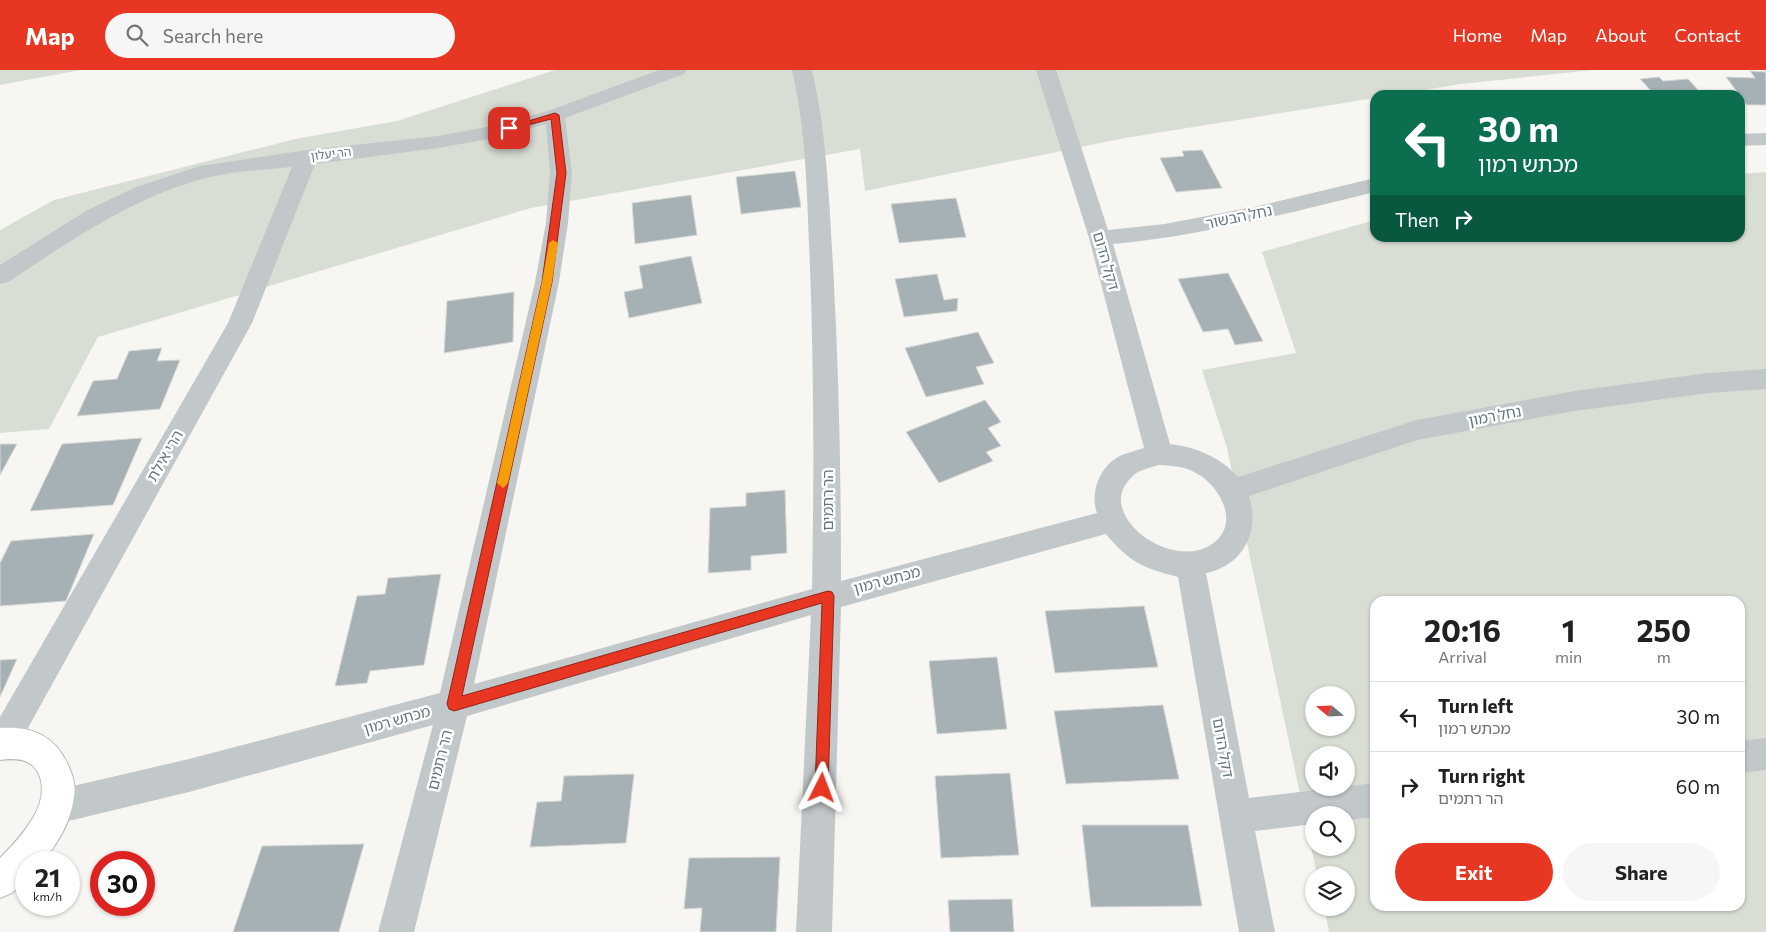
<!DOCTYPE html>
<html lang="en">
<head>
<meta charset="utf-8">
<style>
	:root { --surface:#fff; --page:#f6f6f6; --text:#202124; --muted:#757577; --line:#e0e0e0; --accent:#e73723 }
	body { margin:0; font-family:Commissioner,"Noto Sans Hebrew",sans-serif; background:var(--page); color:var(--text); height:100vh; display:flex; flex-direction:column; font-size:19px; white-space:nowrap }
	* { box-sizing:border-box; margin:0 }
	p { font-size:16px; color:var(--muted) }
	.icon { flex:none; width:28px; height:28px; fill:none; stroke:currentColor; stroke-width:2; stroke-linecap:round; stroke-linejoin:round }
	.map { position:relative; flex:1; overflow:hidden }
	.drawer { position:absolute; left:1370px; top:526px; width:375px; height:315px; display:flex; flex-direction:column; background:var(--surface); border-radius:15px; box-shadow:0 1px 4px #0004 }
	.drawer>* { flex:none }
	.banner { position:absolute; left:1370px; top:20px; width:375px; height:152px; border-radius:15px; box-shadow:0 1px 4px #0004; background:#0b6e4f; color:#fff; overflow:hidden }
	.needle { width:32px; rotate:289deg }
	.tools { position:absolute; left:1305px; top:616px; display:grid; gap:10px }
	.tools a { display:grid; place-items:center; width:50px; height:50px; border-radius:50%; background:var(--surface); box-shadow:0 1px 4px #0004; font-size:25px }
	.speed { position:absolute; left:15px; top:781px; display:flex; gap:10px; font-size:25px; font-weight:700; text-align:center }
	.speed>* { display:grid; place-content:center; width:65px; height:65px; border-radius:50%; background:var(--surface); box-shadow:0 1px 4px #0004; line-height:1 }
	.speed small { font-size:12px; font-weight:400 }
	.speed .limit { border:8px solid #d22; background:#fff; color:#111 }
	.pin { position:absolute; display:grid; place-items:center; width:42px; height:42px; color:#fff; margin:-21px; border-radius:10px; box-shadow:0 2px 8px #0006 }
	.me { position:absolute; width:55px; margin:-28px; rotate:3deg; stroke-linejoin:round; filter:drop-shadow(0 0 4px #0008) }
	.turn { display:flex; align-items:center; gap:18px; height:105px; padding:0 25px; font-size:22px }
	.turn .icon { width:65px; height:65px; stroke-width:2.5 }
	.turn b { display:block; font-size:35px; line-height:42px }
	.then { display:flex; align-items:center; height:48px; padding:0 25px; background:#0003; gap:10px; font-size:19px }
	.eta { display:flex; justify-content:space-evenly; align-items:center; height:85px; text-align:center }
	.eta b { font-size:30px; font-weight:700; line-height:35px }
	.cta { display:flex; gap:10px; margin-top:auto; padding:10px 25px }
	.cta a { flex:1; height:58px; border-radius:30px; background:var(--accent); color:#fff; font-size:20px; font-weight:700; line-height:58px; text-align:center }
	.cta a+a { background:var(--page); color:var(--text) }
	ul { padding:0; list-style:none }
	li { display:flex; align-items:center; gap:15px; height:70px; padding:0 25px; border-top:1px solid var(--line) }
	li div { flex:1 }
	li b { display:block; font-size:19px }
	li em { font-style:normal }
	header { display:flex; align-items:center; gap:30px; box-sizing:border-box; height:70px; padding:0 25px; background:var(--accent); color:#fff }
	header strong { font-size:24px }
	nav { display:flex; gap:28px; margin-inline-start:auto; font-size:18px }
	.search { width:350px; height:45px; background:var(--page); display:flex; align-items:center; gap:12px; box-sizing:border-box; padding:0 18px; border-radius:28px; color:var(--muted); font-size:19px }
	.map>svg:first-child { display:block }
	.green { fill:#d9ded4; fill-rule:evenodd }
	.building { fill:#a6b1b5; stroke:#d8d8d6 }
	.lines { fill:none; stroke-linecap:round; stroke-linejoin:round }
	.secondary-casing { stroke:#b4bbbe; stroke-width:2 }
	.street { fill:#c2c7c9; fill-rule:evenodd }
	.secondary { fill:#fff; fill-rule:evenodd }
	.route { fill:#e73723; stroke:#962417 }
	.slow { fill:#f59e0b }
	.labels { text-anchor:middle; stroke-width:5; stroke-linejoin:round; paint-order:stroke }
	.far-street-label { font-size:12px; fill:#61767f; stroke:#fff }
	.street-label { font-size:15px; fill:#61767f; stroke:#fff }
</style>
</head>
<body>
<header>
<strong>Map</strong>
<div class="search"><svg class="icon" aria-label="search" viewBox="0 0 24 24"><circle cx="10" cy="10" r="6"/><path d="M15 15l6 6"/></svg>Search here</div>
<nav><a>Home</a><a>Map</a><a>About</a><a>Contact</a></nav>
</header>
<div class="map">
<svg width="1766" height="862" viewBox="0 0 1766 862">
	<rect width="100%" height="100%" fill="#f7f6f3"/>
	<g class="green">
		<path d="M0,0H81L0,15Z"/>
		<path d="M555,0H1594L1461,14L1392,25H1375V28L1125,68L865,121L860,79L531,138L98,267L49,359L0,363V160L54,130L295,69L397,51Z"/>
		<path d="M1766,102V862H1329L1324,838H1346V805H1317L1227,378L1202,300L1296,283L1262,182L1375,150V168H1740V104ZM1375,531H1740V836H1375ZM1314,625H1346V658H1314ZM1314,685H1346V718H1314ZM1314,745H1346V778H1314Z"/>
	</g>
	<g class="building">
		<path d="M1750,1L1766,2V35H1747L1726,7L1755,8Z"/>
		<path d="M1659,7L1663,11L1688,9L1699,21L1710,20L1715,25H1655L1640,9Z"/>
		<path d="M1495,21L1500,25H1468Z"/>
		<path d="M1202,80L1222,118L1176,122L1160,88L1184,86L1182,81Z"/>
		<path d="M795,101L801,137L741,144L736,107Z"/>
		<path d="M691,125L697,165L635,174L632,133Z"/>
		<path d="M956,128L966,167L899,173L891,134Z"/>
		<path d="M691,186L702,233L629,248L624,222L643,218L639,196Z"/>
		<path d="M1228,203L1263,271L1235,275L1228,259L1203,262L1178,209Z"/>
		<path d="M937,204L944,230L958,228L957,241L904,247L895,209Z"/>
		<path d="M514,222L513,272L444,283L447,231Z"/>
		<path d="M978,262L994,293L976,297L984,314L926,327L905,278Z"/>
		<path d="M162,278L157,291L180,290L160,339L77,346L93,311L117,309L129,281Z"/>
		<path d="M985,330L1001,352L988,358L1001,376L986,382L993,391L939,413L906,362Z"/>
		<path d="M142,368L113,435L30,441L62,374Z"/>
		<path d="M0,374H17L0,405Z"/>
		<path d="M785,420L787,483L751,486V500L708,503L710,438L746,436V423Z"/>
		<path d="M94,464L66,531L0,536V493L11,471Z"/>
		<path d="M441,504L424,595L370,601L367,613L335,616L357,526L385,524L388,508Z"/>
		<path d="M1144,536L1158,597L1055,603L1045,541Z"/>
		<path d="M997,587L1007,659L937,664L929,591Z"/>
		<path d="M17,589L0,627V590Z"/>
		<path d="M1163,635L1179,709L1066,714L1054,641Z"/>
		<path d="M1010,703L1019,785L941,788L935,706Z"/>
		<path d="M634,704L626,773L530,777L537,732L561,731L564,706Z"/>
		<path d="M1082,755H1188L1202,836L1091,837Z"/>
		<path d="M364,774L339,862H233L262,776Z"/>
		<path d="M780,787L776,862H700L702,838L684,839L689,788Z"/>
		<path d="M1012,829L1014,862H950L948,830Z"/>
	</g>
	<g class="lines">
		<defs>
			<path id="secondary" d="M0,658C33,656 56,666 69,697C73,706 76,716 74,727C71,751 58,774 42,792H26V810L12,823L0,828V788C13,775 25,762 34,746C44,730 47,702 27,692C19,688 8,689 0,690Z"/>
		</defs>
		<use href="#secondary" class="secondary-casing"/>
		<g class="street">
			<path d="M659,0H687L684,4L565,48L572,103L568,153L559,212L474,614L812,519C814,411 814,304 810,196C807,131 807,64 792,0H812C827,64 829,131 833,196C839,301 841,406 841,511L1097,443C1090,423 1099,398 1118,387C1125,383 1136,381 1144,378L1089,168L1036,0H1056L1108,160L1165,154L1258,136L1375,108V122C1288,143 1202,166 1113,174L1170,374C1196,377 1220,387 1238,407L1417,350L1575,321L1708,303L1766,299V319L1708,323L1575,341L1417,370L1249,426C1260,461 1244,495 1206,503L1249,728L1375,713V747L1346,750V745H1314V754L1255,761L1275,862H1239L1178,507C1143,498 1129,492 1106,464L841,537L832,862H796L811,545L467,646L414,862H378L433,655L189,722L56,754L44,749L39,737L44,725L56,720L189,689L440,623L535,212L546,153L550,103L546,54L494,68L438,78L315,94L252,253L13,685L2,690L0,689V647L228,253L292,97C265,100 236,101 210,107C135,125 71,171 8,212L0,214V195L86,141L136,117L200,96L307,80L438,66L492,56L548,41ZM1159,395C1172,396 1185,396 1196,403C1222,417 1242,457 1209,476C1168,499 1097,445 1129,410C1132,407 1134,404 1138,402C1144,399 1152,397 1159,395Z"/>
			<path d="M1766,63V75L1740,76V64Z"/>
			<path d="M1766,668V700L1740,703V671Z"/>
		</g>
		<use href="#secondary" class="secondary"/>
	</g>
	<path class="route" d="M555,43L559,45L566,103L552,212L462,626L828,521L832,522L834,526L828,718L826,723L822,725L817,723L815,718L822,533L454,641L449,639L447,634L542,212L557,103L551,49L509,60L505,58Z"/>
	<path class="slow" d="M553,170L558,173L552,212L508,413L503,418L497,413L542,212L549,173Z"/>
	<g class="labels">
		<g class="far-street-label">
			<text transform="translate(331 84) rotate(-7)" y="4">הר יעלון</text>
		</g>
		<g class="street-label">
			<text transform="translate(1239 147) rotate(-12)" y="5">נחל הבשור</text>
			<text transform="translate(1106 191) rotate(74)" y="5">דקל הדום</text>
			<text transform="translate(1495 346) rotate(-11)" y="5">נחל רמון</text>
			<text transform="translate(165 386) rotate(-60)" y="5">הרי אילת</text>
			<text transform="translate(828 430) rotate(-90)" y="5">הר רתמים</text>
			<text transform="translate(887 510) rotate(-15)" y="5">מכתש רמון</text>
			<text transform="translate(397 650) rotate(-16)" y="5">מכתש רמון</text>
			<text transform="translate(1223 678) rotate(80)" y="5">דקל הדום</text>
			<text transform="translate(440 690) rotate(-76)" y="5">הר רתמים</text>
		</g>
	</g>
</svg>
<div class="tools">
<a><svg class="needle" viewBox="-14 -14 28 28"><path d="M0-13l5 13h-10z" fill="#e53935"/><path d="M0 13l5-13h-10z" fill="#757577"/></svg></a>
<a><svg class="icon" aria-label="sound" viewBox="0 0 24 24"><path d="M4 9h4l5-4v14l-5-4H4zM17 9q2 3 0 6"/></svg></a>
<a><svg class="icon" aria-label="search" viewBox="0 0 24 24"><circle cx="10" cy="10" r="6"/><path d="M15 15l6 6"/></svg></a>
<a><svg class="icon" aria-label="layers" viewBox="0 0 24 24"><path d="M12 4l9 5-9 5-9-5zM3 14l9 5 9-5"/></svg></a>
</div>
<div class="speed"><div>21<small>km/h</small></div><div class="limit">30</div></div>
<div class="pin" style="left:509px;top:58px;background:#d93025"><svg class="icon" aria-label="arrive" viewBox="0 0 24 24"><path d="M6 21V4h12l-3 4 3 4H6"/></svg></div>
<svg class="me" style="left:822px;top:718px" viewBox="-20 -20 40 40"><path d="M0-17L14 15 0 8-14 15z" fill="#e73723" stroke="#fff" stroke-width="4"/></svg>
<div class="banner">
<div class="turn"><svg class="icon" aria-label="left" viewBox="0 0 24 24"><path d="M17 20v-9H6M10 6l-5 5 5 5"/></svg><div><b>30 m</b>מכתש רמון</div></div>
<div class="then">Then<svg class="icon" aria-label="right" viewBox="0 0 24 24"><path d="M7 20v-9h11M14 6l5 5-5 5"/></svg></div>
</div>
<section class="drawer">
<div class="eta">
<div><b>20:16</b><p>Arrival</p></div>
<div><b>1</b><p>min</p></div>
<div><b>250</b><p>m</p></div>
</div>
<ul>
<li><svg class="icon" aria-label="left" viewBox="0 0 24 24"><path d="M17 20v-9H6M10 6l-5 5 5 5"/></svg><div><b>Turn left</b><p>מכתש רמון</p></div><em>30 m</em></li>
<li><svg class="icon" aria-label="right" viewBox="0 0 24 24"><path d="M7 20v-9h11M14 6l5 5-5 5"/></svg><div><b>Turn right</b><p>הר רתמים</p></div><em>60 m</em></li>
</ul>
<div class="cta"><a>Exit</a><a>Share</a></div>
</section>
</div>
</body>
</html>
